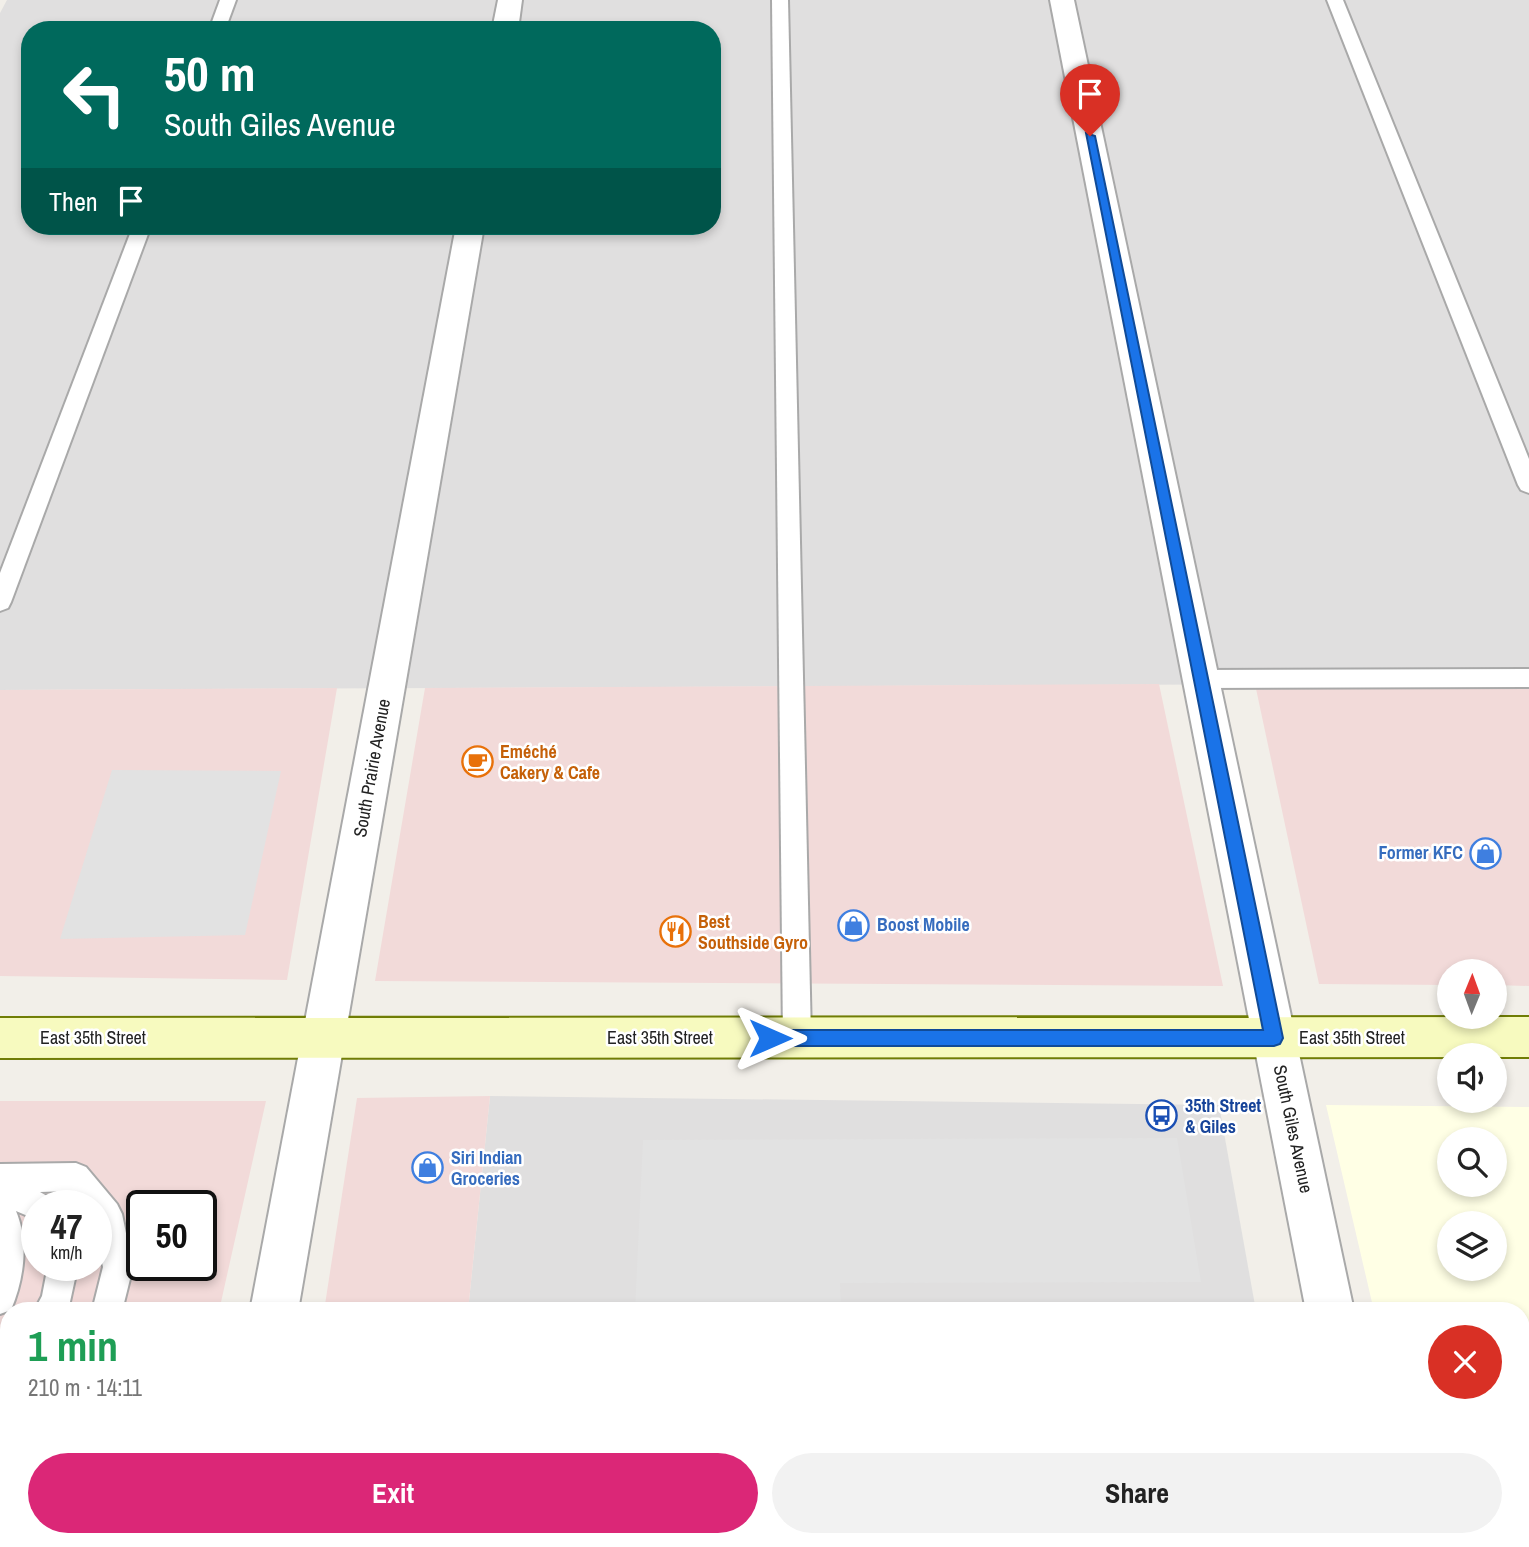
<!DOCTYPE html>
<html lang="en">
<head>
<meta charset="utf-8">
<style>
	:root { --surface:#fff; --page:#f2f2f2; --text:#222; --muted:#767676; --accent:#db2777 }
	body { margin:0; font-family:"Archivo Narrow",sans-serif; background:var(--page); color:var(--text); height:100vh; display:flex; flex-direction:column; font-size:26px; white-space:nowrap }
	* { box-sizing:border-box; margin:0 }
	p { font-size:23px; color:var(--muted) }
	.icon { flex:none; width:38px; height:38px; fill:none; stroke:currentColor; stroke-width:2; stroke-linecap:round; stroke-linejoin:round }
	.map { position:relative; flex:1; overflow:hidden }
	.drawer { position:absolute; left:0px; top:1302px; width:1530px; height:245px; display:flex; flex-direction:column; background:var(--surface); border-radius:28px 28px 0 0; box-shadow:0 4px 10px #0003 }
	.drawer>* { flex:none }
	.banner { position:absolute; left:21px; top:21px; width:700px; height:214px; border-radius:28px; box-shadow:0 4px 10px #0003; background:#00695c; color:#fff; overflow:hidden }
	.needle { width:46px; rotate:1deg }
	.controls { position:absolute; left:1437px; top:959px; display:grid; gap:14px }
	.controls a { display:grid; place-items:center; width:70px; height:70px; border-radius:50%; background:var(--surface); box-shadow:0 4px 10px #0003; font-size:35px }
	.speed { position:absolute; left:21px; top:1190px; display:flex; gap:14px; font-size:35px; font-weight:700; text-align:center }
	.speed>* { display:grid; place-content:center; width:91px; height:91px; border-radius:50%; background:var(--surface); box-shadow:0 4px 10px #0003; line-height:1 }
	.speed small { font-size:18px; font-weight:400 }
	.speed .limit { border:4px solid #111; border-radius:10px; background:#fff; color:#111 }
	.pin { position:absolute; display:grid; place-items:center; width:60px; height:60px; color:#fff; margin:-72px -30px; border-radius:50% 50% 50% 0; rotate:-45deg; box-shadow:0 0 7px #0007 }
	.pin .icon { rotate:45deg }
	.me { position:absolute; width:77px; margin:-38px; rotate:90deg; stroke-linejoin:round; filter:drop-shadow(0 0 5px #0008) }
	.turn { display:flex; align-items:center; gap:24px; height:147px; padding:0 28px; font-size:32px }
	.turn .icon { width:91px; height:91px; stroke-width:2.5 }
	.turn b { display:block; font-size:49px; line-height:60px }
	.then { display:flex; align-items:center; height:66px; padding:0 28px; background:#0003; gap:14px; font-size:26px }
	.round { display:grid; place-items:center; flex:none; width:74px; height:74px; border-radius:37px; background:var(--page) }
	.head { display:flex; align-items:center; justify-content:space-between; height:119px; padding:0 28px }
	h1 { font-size:42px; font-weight:800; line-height:52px; color:#1e9e55 }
	.action { display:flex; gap:14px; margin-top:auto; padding:14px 28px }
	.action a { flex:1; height:80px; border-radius:42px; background:var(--accent); color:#fff; font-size:28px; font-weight:800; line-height:80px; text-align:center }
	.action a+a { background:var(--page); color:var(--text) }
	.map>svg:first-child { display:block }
	.residential { fill:#e0dfdf; fill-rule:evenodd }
	.commercial { fill:#f2dad9; fill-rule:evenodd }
	.education { fill:#ffffe5; fill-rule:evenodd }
	.parking { fill:#e2e2e2 }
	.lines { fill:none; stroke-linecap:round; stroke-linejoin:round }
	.lane-casing { stroke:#a9a9a9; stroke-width:4 }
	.street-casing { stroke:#a9a9a9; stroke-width:4 }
	.secondary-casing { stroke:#707d05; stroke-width:4 }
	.lane { fill:#fff; fill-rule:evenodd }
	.street { fill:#fff; fill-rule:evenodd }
	.secondary { fill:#f7fabf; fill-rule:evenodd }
	.route { fill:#1a73e8; stroke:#114b97; stroke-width:2 }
	.labels { text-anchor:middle; stroke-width:5; stroke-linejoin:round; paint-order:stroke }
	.food-label { font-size:18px; font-weight:bold; fill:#c56008; stroke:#fff; text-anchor:start }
	.street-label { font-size:18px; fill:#222; stroke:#fff }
	.shop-label { font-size:18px; font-weight:bold; fill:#366cbe; stroke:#fff; text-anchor:start }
	.transit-label { font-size:18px; font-weight:bold; fill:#164399; stroke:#fff; text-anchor:start }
</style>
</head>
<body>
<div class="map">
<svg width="1529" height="1547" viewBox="0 0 1529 1547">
	<rect width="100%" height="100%" fill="#f2efe9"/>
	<g class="residential">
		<path d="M7,0H1529V683L0,690V13ZM30,30H712V226H30Z"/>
		<path d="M490,1096L1219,1105L1256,1311H468Z"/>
		<path d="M445,1538H1297L1299,1547H444Z"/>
	</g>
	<g class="commercial">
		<path d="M1529,683V986L1495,985L1494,971H1449V985L1319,984L1255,684Z"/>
		<path d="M1159,684L1223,986L375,981L425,688Z"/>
		<path d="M337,688L287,980L0,976V690Z"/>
		<path d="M490,1096L468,1311H324L357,1098Z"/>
		<path d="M0,1101H266L219,1311H9V1538H168L166,1547H0ZM37,1206H96V1265H37ZM142,1206H201V1265H142Z"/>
		<path d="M289,1538H445L444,1547H287Z"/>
	</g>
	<path class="education" d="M1326,1105L1529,1107V1547H1428L1426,1538H1521V1311H1374ZM1449,1139H1494V1185H1449ZM1494,1223V1269H1449V1223Z"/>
	<g class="parking">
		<path d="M112,770L281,771L245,935L60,939Z"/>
		<path d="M1177,1138L1201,1282L840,1283L841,1311H635L643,1140Z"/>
		<path d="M0,1418L9,1422V1535H0Z"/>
	</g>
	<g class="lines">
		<defs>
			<g id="lane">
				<path d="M220,0H236L225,30H209Z"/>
				<path d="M772,0H788L811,1038L807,1047L797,1051L787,1047L783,1038Z"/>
				<path d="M1327,0H1343L1529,459V493L1521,490L1518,485Z"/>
				<path d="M133,226H151L11,602L8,608L0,611V573Z"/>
				<path d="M1529,669V687L1200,688L1192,686L1188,679L1192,672L1200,670Z"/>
				<path d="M76,1163L86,1167L117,1204L122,1214L133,1267L122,1311H92L103,1267L96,1234V1206H81L69,1191L40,1192L47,1196L52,1206H37V1220L16,1211C29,1242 24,1279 11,1310L0,1314V1164Z"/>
				<path d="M48,1265H78L68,1311H34L42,1296Z"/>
				<path d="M9,1338V1372L0,1376V1341Z"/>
			</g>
			<g id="street">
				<path d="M498,0H522L518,30H492Z"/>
				<path d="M1050,0H1074L1354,1311H1306Z"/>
				<path d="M456,226H484L298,1311H250Z"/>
				<path d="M208,1538H260L258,1547H206Z"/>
				<path d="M1351,1538H1403L1404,1547H1352Z"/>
			</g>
			<path id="secondary" d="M1529,1017V1057L0,1058V1018Z"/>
		</defs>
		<use href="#lane" class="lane-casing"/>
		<use href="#street" class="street-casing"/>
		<use href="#secondary" class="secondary-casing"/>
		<use href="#lane" class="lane"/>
		<use href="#street" class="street"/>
		<use href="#secondary" class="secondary"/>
	</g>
	<path class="route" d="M1086,133L1095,136L1283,1038L1280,1044L1274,1046H770L764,1044L761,1038L764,1032L770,1030H1263Z"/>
	<defs>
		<symbol id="cafe-ring" viewBox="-11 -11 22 22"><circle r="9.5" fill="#fff" stroke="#e8710a" stroke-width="1.5"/><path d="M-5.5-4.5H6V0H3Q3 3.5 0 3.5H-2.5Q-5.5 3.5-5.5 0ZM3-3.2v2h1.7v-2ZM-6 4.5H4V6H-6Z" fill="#e8710a"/></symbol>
		<symbol id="shop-ring" viewBox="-11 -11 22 22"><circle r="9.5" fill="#fff" stroke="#3f7fe0" stroke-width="1.5"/><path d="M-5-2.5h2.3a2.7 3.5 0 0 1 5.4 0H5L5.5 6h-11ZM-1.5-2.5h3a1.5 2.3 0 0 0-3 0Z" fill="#3f7fe0"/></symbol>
		<symbol id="restaurant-ring" viewBox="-11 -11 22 22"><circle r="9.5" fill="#fff" stroke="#e8710a" stroke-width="1.5"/><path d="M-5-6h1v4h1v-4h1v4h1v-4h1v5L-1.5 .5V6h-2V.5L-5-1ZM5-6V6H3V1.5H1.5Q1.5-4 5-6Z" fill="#e8710a"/></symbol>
		<symbol id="bus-ring" viewBox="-11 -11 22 22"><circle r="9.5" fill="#fff" stroke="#1a4fb4" stroke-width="1.5"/><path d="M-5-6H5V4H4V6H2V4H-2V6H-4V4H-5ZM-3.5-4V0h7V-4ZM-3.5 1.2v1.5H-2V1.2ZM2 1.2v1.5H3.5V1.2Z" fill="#1a4fb4"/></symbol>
	</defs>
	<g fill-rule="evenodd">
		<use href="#cafe-ring" x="460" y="744" width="35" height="35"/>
		<use href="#shop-ring" x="1468" y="836" width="35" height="35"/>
		<use href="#shop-ring" x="836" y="908" width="35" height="35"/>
		<use href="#restaurant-ring" x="658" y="914" width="35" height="35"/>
		<use href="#bus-ring" x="1144" y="1098" width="35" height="35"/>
		<use href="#shop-ring" x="410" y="1150" width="35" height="35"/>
	</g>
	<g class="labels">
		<g class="food-label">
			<text x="500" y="758">Eméché<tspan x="500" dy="21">Cakery &amp; Cafe</tspan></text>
			<text x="698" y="928">Best<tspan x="698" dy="21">Southside Gyro</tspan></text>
		</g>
		<g class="street-label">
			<text transform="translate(372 768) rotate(-80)" y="6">South Prairie Avenue</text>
			<text x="93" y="1044">East 35th Street</text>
			<text x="660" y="1044">East 35th Street</text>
			<text x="1352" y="1044">East 35th Street</text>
			<text transform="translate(1293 1129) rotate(78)" y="6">South Giles Avenue</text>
		</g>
		<g class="shop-label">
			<text x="1463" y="859" text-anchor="end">Former KFC</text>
			<text x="877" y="931">Boost Mobile</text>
			<text x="451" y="1164">Siri Indian<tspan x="451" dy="21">Groceries</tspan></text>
		</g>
		<g class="transit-label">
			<text x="1185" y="1112">35th Street<tspan x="1185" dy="21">&amp; Giles</tspan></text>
		</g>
	</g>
</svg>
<div class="controls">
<a><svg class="needle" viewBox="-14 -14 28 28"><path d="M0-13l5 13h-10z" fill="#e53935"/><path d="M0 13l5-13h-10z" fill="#767676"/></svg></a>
<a><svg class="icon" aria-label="sound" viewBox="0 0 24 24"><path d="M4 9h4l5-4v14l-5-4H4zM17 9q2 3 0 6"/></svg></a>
<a><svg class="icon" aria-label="search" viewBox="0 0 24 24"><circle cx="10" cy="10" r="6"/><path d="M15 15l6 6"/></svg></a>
<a><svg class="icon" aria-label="layers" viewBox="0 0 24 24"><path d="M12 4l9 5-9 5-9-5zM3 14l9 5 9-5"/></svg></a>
</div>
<div class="speed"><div>47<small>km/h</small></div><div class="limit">50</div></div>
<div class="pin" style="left:1090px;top:136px;background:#d93025"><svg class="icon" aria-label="arrive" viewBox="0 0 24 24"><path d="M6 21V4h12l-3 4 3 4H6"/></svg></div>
<svg class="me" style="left:770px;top:1038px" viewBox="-20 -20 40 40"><path d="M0-17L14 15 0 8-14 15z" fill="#1a73e8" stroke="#fff" stroke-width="4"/></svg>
<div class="banner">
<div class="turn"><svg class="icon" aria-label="left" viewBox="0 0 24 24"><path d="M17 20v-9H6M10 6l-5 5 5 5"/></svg><div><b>50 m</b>South Giles Avenue</div></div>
<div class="then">Then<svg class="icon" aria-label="arrive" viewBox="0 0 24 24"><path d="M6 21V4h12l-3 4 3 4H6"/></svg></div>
</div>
<section class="drawer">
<div class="head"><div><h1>1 min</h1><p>210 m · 14:11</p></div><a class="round" style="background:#d93025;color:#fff"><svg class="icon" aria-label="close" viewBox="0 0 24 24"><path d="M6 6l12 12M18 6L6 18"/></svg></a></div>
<div class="action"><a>Exit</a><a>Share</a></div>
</section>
</div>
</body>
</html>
